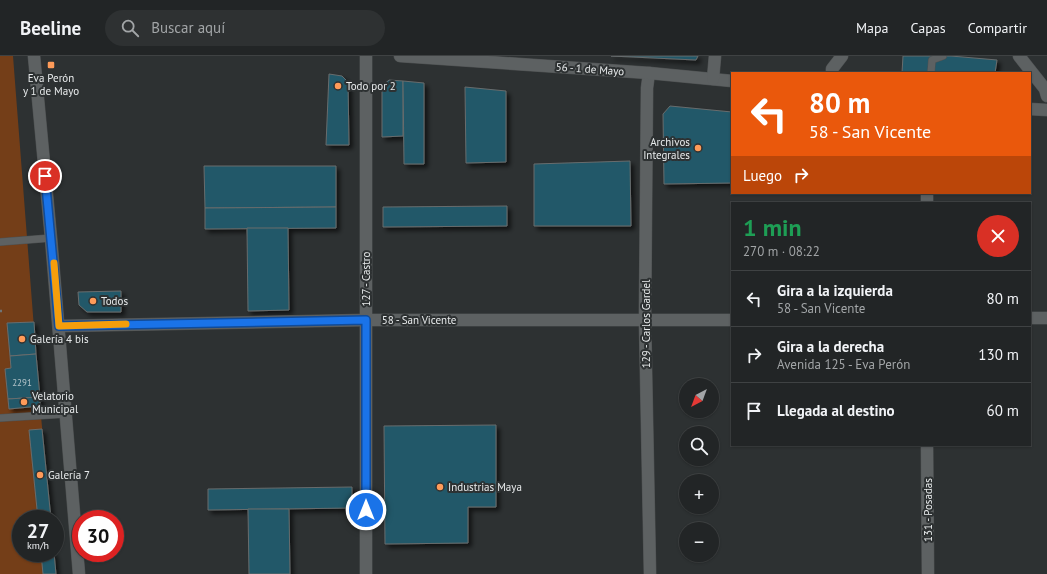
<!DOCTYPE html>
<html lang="es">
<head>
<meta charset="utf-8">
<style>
	:root { --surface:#222526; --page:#2e3132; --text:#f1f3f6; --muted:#a2a5a7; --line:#3f4243 }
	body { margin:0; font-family:"PT Sans",sans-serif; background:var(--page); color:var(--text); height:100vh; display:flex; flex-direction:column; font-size:15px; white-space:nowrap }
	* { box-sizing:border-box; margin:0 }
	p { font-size:13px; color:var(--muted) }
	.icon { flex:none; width:22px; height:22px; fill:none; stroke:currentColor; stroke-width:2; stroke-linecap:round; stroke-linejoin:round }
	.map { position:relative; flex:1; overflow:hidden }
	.side { position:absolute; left:731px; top:146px; width:300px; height:244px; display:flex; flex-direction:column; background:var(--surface); border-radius:0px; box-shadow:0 1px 3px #0004,0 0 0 1px var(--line) }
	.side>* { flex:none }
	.guide { position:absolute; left:731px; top:16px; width:300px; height:122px; border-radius:0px; box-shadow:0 1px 3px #0004,0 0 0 1px var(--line); background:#ea580c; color:#fff; overflow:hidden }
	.needle { width:26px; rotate:221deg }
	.controls { position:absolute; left:679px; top:322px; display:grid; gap:8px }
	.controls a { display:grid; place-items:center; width:40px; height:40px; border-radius:50%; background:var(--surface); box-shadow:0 1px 3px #0004,0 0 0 1px var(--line); font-size:20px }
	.speed { position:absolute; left:12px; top:454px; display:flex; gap:8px; font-size:20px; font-weight:700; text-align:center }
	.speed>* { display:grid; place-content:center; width:52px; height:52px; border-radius:50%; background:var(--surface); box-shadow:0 1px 3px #0004,0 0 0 1px var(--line); line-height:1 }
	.speed small { font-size:10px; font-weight:400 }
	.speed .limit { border:6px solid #d22; background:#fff; color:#111 }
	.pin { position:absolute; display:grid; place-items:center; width:34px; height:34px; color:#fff; margin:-17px; border:2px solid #fff; border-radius:50%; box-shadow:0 1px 4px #0007 }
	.me { position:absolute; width:44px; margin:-22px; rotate:0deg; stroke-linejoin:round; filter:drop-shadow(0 0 3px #0008) }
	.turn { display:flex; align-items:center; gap:14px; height:84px; padding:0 12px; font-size:18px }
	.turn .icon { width:52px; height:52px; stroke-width:2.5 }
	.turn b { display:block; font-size:28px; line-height:34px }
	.then { display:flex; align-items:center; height:38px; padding:0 12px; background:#0003; gap:8px; font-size:15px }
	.round { display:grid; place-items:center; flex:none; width:42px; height:42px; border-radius:21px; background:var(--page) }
	.headline { display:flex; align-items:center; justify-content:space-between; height:68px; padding:0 12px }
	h1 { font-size:24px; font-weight:700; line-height:30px; color:#1e9e55 }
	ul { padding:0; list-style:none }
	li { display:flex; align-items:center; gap:12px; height:56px; padding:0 12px; border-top:1px solid var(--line) }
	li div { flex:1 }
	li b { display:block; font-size:15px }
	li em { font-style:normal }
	header { display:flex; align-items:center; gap:24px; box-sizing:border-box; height:56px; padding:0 20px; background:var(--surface); border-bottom:1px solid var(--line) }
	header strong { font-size:19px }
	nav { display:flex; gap:22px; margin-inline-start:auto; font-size:14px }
	.search { width:280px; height:36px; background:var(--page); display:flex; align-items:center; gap:10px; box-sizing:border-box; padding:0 14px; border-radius:22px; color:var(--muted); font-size:15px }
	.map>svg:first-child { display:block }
	.green { fill:#743e18 }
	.building { fill:#215969; stroke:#686c6d; filter:url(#shadow) }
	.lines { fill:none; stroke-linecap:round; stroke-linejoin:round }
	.lane-casing { stroke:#4d5051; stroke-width:8 }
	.street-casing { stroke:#4d5051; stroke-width:13 }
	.secondary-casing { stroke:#4d5051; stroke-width:13 }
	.path { stroke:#707475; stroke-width:2.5; stroke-dasharray:2 3; stroke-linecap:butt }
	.lane { stroke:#5d6162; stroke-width:7 }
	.street { stroke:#5d6162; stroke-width:12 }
	.secondary { stroke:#5d6162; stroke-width:12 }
	.route-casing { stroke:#114b97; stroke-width:10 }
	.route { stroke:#1a73e8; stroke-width:7 }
	.slow { stroke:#f59e0b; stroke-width:7 }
	.poi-dot { fill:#fe9b59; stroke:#2d3132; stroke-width:1.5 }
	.labels { text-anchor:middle; stroke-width:4; stroke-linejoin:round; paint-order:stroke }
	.number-label { font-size:9px; fill:#b6c6cb }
	.street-label { font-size:11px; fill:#e8ebec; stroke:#2d3132 }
	.poi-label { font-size:11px; fill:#e8ebec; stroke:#2d3132; text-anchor:start }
</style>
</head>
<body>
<header>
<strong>Beeline</strong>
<div class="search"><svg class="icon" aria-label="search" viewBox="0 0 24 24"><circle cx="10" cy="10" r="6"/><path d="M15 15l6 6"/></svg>Buscar aquí</div>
<nav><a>Mapa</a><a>Capas</a><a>Compartir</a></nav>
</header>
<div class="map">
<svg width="1047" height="518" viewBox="0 0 1047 518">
	<defs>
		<filter id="shadow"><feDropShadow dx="3.5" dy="3.5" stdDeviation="2" flood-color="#0009"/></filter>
	</defs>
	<rect width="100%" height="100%" fill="#2d3132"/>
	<path class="green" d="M0,0H13L40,350L51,463H21V497H54L56,518H0Z"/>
	<g class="building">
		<path d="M611,0H698L696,4Z"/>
		<path d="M903,0H951L997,4L995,17H902Z"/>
		<path d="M329,18L342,20L348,26L349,89H326Z"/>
		<path d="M389,24L403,25V80L382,81V30Z"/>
		<path d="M403,25L424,27V108H404Z"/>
		<path d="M465,31L506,35V106L466,107Z"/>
		<path d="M670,50L732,56V127L664,128L663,58Z"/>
		<path d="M630,105L631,170H534V108Z"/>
		<path d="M204,110H336V151L205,152Z"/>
		<path d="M507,150V170L383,171V151Z"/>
		<path d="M336,151V172L205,173V152Z"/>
		<path d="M247,172H288L289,254L248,255Z"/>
		<path d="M121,235V256H87L79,249L78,236Z"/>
		<path d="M34,266L36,298L10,300L7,267Z"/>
		<path d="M36,298L40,341L8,343L5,313L11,312L10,300Z"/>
		<path d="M40,341V350L9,353L8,343Z"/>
		<path d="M496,369V451H468V487L385,488L384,370Z"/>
		<path d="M42,373L51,463H38L29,374Z"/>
		<path d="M352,431V452L208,454V433Z"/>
		<path d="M248,453H289L290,518H249Z"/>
		<path d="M41,497H54L56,518H43Z"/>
	</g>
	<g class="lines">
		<defs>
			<g id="lane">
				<path d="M931,17L932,4L943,0"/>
				<path d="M0,186L51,182"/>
				<path d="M0,362L66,358"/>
			</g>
			<g id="street">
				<path d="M366,0V518"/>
				<path d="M1019,0L1045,33L1047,40"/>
				<path d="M649,17L647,32L645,264L650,518"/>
				<path d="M832,17V13L842,0"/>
				<path d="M927,147V137"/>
				<path d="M1030,262H1047"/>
				<path d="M59,270L366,264H732"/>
				<path d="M927,389L928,518"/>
			</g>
			<g id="secondary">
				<path d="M34,0L51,182L79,518"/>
				<path d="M400,0L649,17L732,25"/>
				<path d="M713,23L715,0"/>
				<path d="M1030,53L1047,54"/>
			</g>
		</defs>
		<use href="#lane" class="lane-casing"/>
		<use href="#street" class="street-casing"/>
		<use href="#secondary" class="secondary-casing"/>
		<path class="path" d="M0,255H4"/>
		<use href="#lane" class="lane"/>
		<use href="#street" class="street"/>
		<use href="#secondary" class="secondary"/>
	</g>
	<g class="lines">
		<defs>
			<path id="route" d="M45,120L59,270L366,264V454"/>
		</defs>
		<use href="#route" class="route-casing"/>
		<use href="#route" class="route"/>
		<path class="slow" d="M54,207L59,270L126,268"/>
	</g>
	<g class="poi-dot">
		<rect x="47" y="5" width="8" height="8" rx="2"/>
		<circle cx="338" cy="30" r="4"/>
		<circle cx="698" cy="92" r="4"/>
		<circle cx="93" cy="245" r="4"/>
		<circle cx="22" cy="283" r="4"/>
		<circle cx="24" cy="346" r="4"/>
		<circle cx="40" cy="419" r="4"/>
		<circle cx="440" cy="431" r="4"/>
	</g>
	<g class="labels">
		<g class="number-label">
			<text x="22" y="330">2291</text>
		</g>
		<g class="street-label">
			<text transform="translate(590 13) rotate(4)" y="4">56 - 1 de Mayo</text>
			<text transform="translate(366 223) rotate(-90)" y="4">127 - Castro</text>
			<text x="419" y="268">58 - San Vicente</text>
			<text transform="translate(646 268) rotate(-90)" y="4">129 - Carlos Gardel</text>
			<text transform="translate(928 454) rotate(-90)" y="4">131 - Posadas</text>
		</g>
		<g class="poi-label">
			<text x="51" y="26" text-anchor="middle">Eva Perón<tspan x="51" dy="13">y 1 de Mayo</tspan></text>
			<text x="346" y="34">Todo por 2</text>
			<text x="690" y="90" text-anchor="end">Archivos<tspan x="690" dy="13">Integrales</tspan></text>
			<text x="101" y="249">Todos</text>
			<text x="30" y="287">Galería 4 bis</text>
			<text x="32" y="344">Velatorio<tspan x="32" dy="13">Municipal</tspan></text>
			<text x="48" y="423">Galería 7</text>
			<text x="448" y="435">Industrias Maya</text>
		</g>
	</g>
</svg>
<div class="controls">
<a><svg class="needle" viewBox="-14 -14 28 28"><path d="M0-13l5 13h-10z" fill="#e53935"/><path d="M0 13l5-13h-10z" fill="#a2a5a7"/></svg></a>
<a><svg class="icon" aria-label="search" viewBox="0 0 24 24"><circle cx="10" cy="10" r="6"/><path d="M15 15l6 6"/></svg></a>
<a>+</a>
<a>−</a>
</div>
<div class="speed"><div>27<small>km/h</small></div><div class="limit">30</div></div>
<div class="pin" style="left:45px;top:120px;background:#d93025"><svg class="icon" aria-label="arrive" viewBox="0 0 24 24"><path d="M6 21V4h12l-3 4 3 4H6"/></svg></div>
<svg class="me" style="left:366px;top:454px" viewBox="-20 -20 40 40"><circle r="17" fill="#1a73e8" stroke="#fff" stroke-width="3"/><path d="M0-11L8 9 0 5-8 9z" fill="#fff"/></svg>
<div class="guide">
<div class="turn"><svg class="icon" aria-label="left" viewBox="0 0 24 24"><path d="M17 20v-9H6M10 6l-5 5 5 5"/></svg><div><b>80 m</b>58 - San Vicente</div></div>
<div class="then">Luego<svg class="icon" aria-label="right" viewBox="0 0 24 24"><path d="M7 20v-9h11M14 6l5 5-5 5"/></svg></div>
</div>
<section class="side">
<div class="headline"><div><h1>1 min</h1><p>270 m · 08:22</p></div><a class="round" style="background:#d93025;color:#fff"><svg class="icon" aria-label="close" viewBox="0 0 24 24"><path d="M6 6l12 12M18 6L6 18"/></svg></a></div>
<ul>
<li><svg class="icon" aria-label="left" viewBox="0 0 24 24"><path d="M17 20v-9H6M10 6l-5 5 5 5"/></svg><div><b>Gira a la izquierda</b><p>58 - San Vicente</p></div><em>80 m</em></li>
<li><svg class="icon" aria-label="right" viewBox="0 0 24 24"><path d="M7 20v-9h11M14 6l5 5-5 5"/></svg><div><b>Gira a la derecha</b><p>Avenida 125 - Eva Perón</p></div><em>130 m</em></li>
<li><svg class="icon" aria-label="arrive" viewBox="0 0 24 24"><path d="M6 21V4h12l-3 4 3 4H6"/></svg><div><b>Llegada al destino</b></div><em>60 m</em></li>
</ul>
</section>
</div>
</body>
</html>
